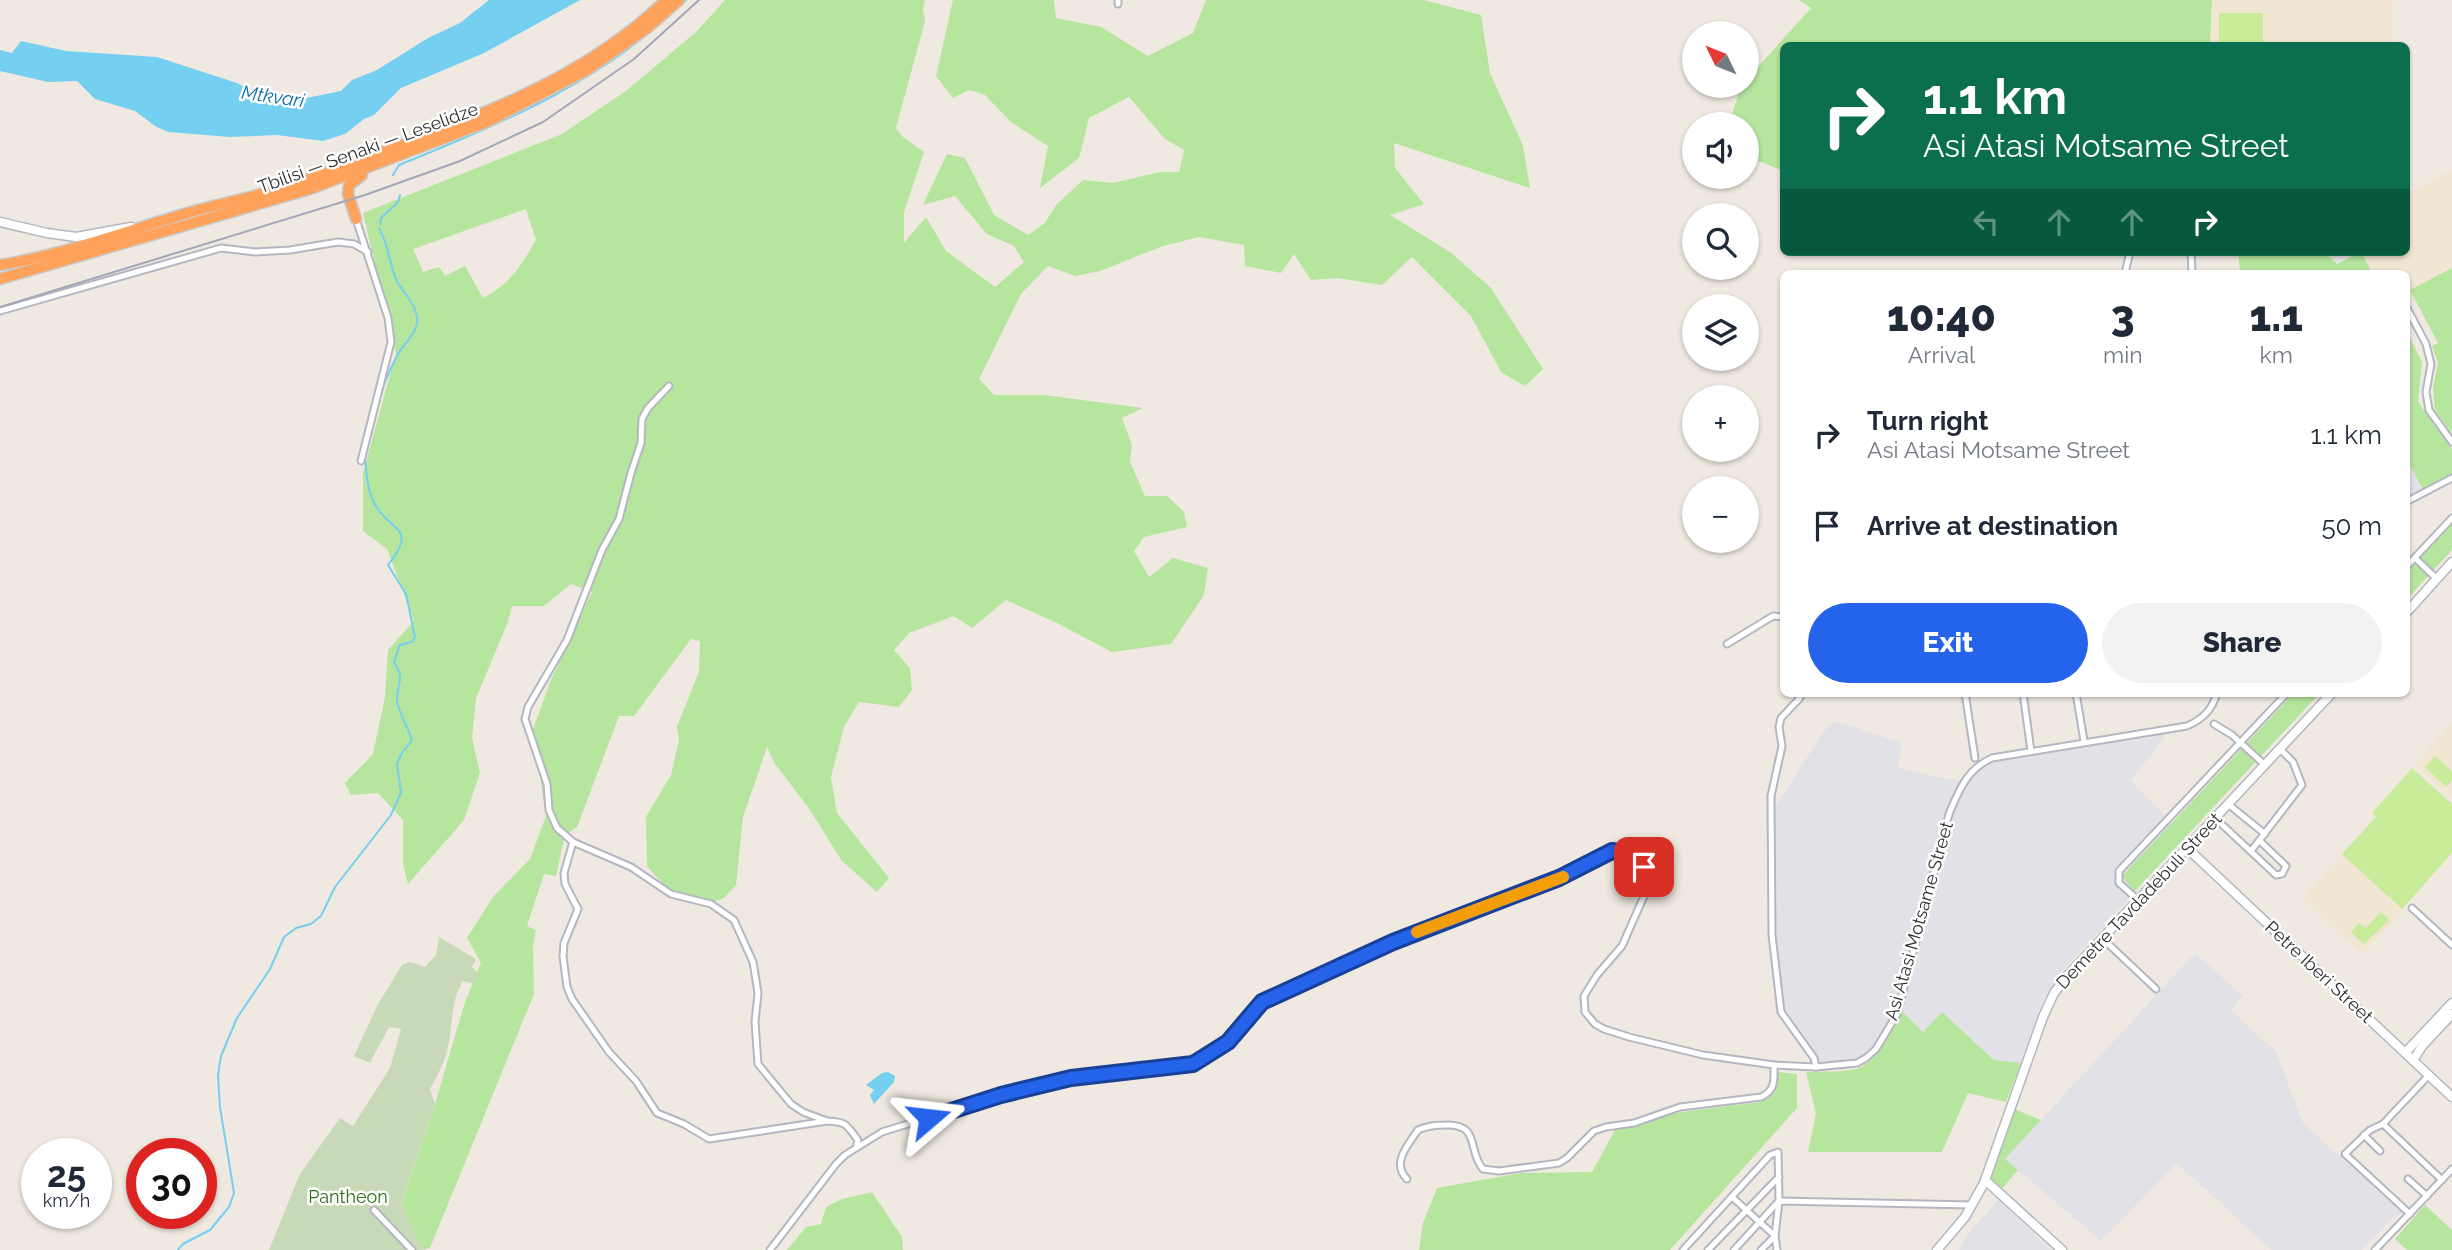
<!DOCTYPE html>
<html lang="en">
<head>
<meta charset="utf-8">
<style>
	:root { --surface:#fff; --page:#f2f2f3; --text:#1f2937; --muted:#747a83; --accent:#2563eb }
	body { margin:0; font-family:Raleway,sans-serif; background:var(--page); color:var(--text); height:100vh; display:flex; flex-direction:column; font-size:26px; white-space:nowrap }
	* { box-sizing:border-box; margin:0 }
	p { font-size:23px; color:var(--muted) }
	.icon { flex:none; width:38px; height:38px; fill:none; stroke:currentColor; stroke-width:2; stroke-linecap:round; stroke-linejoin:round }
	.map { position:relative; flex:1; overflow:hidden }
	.side { position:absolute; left:1780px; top:270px; width:630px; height:427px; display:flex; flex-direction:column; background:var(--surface); border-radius:10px; box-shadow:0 2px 5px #0004 }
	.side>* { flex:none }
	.hud { position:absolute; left:1780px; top:42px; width:630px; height:214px; border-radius:10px; box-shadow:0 2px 5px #0004; background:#0b6e4f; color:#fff; overflow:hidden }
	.needle { width:46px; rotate:313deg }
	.controls { position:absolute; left:1682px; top:21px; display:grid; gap:14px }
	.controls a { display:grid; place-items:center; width:77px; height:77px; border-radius:50%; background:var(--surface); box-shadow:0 2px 5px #0004; font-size:35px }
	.speed { position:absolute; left:21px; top:1138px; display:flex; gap:14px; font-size:35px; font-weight:700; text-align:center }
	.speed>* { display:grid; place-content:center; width:91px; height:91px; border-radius:50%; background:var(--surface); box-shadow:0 2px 5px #0004; line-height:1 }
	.speed small { font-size:18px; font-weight:400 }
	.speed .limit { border:10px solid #d22; background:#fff; color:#111 }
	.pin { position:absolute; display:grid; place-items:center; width:60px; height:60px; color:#fff; margin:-30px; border-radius:14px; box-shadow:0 4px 10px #0006 }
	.me { position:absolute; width:77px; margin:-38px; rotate:73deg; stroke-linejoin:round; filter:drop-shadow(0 0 5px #0008) }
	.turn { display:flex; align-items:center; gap:24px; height:147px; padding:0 28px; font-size:32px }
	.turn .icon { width:91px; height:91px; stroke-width:2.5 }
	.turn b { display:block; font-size:49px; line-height:60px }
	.lanes { display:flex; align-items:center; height:66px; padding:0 28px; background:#0003; justify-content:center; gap:35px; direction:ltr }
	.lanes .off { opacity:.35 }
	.eta { display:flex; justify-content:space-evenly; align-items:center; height:119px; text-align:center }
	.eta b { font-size:42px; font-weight:800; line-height:49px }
	.primary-button { display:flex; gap:14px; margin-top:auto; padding:14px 28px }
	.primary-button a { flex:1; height:80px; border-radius:42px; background:var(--accent); color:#fff; font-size:28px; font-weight:800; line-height:80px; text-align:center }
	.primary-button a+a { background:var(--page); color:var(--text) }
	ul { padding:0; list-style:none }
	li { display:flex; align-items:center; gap:21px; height:91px; padding:0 28px }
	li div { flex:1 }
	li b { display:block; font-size:26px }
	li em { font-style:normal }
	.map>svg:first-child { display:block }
	.industrial { fill:#e3e1e8 }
	.education { fill:#f0e6d1 }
	.green { fill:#b6e59e; fill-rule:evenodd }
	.cemetery { fill:#c8d9b8 }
	.pitch { fill:#c9ec9a }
	.water { fill:#75cff0 }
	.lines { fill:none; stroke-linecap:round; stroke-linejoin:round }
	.stream { stroke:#75cff0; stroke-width:2 }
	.street-casing { stroke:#b4b7c1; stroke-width:9 }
	.secondary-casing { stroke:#b4b7c1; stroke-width:11 }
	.highway-casing { stroke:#c9c9c9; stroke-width:13 }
	.street { stroke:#fff; stroke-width:5 }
	.secondary { stroke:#fff; stroke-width:8 }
	.highway { stroke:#ffa35c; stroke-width:10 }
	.rail { stroke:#a3a6b8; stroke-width:2 }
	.route-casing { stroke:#184099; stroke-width:18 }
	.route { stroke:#2563eb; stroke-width:12 }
	.slow { stroke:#f59e0b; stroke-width:12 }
	.labels { text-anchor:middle; stroke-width:5; stroke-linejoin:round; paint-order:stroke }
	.street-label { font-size:18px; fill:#2e2e2e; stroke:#fff }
	.park-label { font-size:18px; fill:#2c6e1b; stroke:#fff }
	.water-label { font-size:19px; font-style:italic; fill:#0d6fa3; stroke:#fff }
</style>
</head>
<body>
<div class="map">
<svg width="2452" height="1250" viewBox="0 0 2452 1250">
	<rect width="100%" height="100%" fill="#efe9e1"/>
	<g class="industrial">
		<path d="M2406,457L2423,490L2406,499Z"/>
		<path d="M1833,722L1859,728L1863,731L1902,742L1898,768L1961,782L1947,810L1893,1012L1885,1030L1867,1053L1850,1061L1818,1063L1782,1006L1775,930L1774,808L1825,730Z"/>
		<path d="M2158,734L2166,736L2131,780L2185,837L2063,970L2044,998L2021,1063L1995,1060L1942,1012L1923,1033L1900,1009L1952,814L1962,792L1975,773L1991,761Z"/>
		<path d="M2195,953L2243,996L2231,1010L2276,1052L2303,1123L2402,1213L2390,1220L2362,1250H2271L2177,1163L2101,1241L2005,1159Z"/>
		<path d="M1999,1200L2051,1250H1959L1971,1230Z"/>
	</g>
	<g class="education">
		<path d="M2212,0H2393L2392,45L2210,46Z"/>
		<path d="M2452,170V268L2406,292V273H2372L2361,252H2406V194Z"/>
		<path d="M2452,724V799L2415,765Z"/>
		<path d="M2342,854L2404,910L2363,955L2302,899Z"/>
	</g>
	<g class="green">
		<path d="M725,0H925L923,9L925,21L896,128L903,137L924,152L904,212V243L926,217L946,251L995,287L1024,262L1014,246L987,234L955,196L923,205L947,154L965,158L994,215L1028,235L1045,223L1056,205L1083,180L1113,183L1160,172H1179L1184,150L1165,139L1129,97L1089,118L1079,158L1040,188L1048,146L1012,123L985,95L969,90L953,98L936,76L953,0H1054L1056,18L1101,27L1148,56L1193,33L1206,0H1424L1481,15L1490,73L1523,146L1530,188L1394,143L1395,168L1424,204L1390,215L1450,252L1491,288L1543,369L1525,386L1501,372L1471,316L1412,257L1382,285L1338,278L1311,280L1294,254L1281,273L1245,266L1244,245L1199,237L1163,246L1100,271L1075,276L1048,266L1021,294L979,379L994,395H1044L1143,408L1122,418L1132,445L1130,462L1145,496H1167L1184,512L1187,527L1144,537L1134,551L1149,577L1173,558L1208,568L1204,595L1171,644L1112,652L1059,624L1006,600L972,628L954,616L909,633L894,650L910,668L912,690L899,707L859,702L844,727L831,777L837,813L889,878L877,892L842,861L808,807L775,764L767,747L743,817L736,885L724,898L713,902L694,903L669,891L647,866L646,817L671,775L679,740L677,727L699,672L700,641L691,639L634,716H619L577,827L565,835L556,876L544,874L527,926L536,930L533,946L534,994L430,1248L423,1250L401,1204L435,1104L465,1002L481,963L467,938L493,897L530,859L546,816L533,729L551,680L592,592L571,584L544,606H512L508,622L476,698L472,738L480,773L464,820L408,884L403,864V820L378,793L351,795L345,783L373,754L385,697L388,650L414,621L387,549L363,531V473L396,353L363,213L562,134L626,91L697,31ZM526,209L536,240C522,265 509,285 483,298L465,266L445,276L439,267L423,272L413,249Z"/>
		<path d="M1799,0H2212L2210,45L1783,46V171L1752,158L1747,153L1746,124H1729L1740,90L1743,86H1746L1747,79L1811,8Z"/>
		<path d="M2238,252H2325L2337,264L2361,252L2372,273H2240Z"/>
		<path d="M2452,268V433L2435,410L2433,388L2438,363L2432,346L2438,343L2410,290Z"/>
		<path d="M2406,330L2422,362L2418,402L2452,449V475L2423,490L2406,457Z"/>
		<path d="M2452,523V550L2406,600V572Z"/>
		<path d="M2294,693H2320L2134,892L2122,876Z"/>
		<path d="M1900,1009L1923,1032L1942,1012L1994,1060L2021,1063L2006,1102L1968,1093L1942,1152H1808L1816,1114L1806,1072C1819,1071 1851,1073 1861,1067C1882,1056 1893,1030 1900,1009Z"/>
		<path d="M1777,1072L1797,1074V1108L1670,1250H1419L1423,1223L1437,1188L1521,1173L1592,1172L1615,1130L1681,1112L1761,1102L1775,1092Z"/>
		<path d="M2014,1109L2041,1120L2005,1159L2018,1170L2001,1190L1989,1180Z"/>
		<path d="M872,1192L902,1237L903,1250H787L806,1227L821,1224L826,1207L842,1199Z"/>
		<path d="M2425,1205L2452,1230V1250H2407L2395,1239Z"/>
	</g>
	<path class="cemetery" d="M439,937L476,959L472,967L479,974L474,984L463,981C450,1003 453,1024 448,1047C445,1062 437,1076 430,1089L435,1104L401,1203L423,1250H269L300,1174L340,1118L353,1126L390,1068L401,1029L389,1027L370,1063L354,1056L378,1004L402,965L410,962L425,967L436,955Z"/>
	<g class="pitch">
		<rect x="2219" y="13" width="44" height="30"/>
		<path d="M2435,756L2452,771V781L2446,787L2425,767Z"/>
		<path d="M2412,768L2452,804V853L2402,909L2342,854L2376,817L2372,813Z"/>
		<path d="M2381,912L2389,920L2364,944L2351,932L2359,923L2366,928Z"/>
	</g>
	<g class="water">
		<path d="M489,0H580L484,53L401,88L374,115L364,119L345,134L323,141L277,135L230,137L168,132L155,126L135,111L95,99L77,81L48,82L0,71V50L12,53L21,41L66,51L157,57L237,83L277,104L341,91L352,80L377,70L428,38L460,23Z"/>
		<path d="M888,1072L895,1076L894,1082L874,1104L870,1095L874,1090L866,1085L882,1073Z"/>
	</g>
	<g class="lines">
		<g class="stream">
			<path d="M393,175L399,165C504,123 605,80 686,0"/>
			<path d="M380,224L381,218L398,202L400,195"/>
			<path d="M379,228C388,244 389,262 396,279C403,294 422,308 416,327C413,337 403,345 398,354C392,365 387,377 382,389"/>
			<path d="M178,1250L183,1244L210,1230L229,1207L234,1193L220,1107L218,1075L221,1056L237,1018L270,969L284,937L296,928L311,924L321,916L335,887L391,815L401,792L397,764L402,753L412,740C409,729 398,711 397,701C396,684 406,680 394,662L400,645L412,642L415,637L406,594L388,565C419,526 390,533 374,503C367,489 366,470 365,455"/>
		</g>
		<defs>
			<g id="street">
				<path d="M1118,0V4"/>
				<path d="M356,219L388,318L391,342L361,461"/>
				<path d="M2191,252L2192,273"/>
				<path d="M2125,273L2130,252"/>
				<path d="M2407,308L2426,344L2431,364L2426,392L2429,410L2452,442"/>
				<path d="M0,311L221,248L255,252L290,250L338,242L354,244L368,252"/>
				<path d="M669,386L648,408L642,419L641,443L631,473L619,519L602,550L567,640L528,707L525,719L547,784L549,810L557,828L573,842L631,867L671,894L711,904L734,920L753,962L758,993L755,1022L758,1064L791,1104L803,1112L827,1121"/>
				<path d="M2406,502L2452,478"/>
				<path d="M2415,558L2437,579"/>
				<path d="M2406,567L2452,518"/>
				<path d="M1727,644L1773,616L1783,617"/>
				<path d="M1802,693L1799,699L1781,718L1779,727L1782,746L1771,796L1772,935L1781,1012L1814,1058L1816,1067"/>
				<path d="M1965,693L1975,758"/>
				<path d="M2023,693L2031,751"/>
				<path d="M2076,693L2084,741"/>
				<path d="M2214,724L2232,735L2265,765"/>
				<path d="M2228,804L2265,834"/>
				<path d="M2215,818L2276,875L2282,874L2286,866L2260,841"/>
				<path d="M573,842L564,873L565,884L578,909L564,943L563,956L567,987L572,999L609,1052L636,1081L657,1113L684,1124L709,1139L827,1121C848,1122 846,1125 858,1140L856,1148"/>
				<path d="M2251,851L2302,785L2293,762L2280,749"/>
				<path d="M2138,900L2119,883V871L2287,693"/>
				<path d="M2412,908L2452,945"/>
				<path d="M2102,938L2156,989"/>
				<path d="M2383,1124L2442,1180"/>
				<path d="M2364,1135L2380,1151"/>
				<path d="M1407,1179C1391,1163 1408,1145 1418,1130C1426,1126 1437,1125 1446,1125C1481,1124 1467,1151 1483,1169L1499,1171L1559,1163L1567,1158L1594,1131L1606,1127L1634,1123L1680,1107L1761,1097C1776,1090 1774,1080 1774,1065"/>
				<path d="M2408,1179L2427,1196"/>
				<path d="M1732,1197L1775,1236"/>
				<path d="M374,1210L412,1250"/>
				<path d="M2410,1214L2345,1154L2370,1130L2383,1124L2429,1075"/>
				<path d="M1775,1236L1777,1250"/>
				<path d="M770,1250L836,1164L845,1155L882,1132L1001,1095L1071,1078L1193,1064L1228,1042L1254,1008L1270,998L1421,930L1559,878L1608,852L1616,851L1631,854L1644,867L1648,887L1622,946L1597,975L1584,996L1585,1012L1595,1024L1604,1029L1629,1037L1703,1055L1774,1065L1816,1067L1857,1063L1866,1058L1876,1049L1897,1014L1949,814C1959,790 1967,769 1992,758L2187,726C2203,719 2212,710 2217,693"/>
				<path d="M1683,1250L1770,1155L1778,1152L1779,1201L1775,1236L1761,1250"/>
				<path d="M1708,1250L1779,1177"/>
				<path d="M1734,1250L1779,1201L1972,1205"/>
				<path d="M2375,1250L2452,1169"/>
			</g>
			<g id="secondary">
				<path d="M0,222L47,233L76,237L131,227"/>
				<path d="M2406,613L2452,562"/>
				<path d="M2187,848L2452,1097"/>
				<path d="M2405,1053L2452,1003"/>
				<path d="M2413,1060L2423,1045L2452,1014"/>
				<path d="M1985,1180L2062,1250"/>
				<path d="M1937,1250L1965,1217L1984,1183L2043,1017L2054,993L2068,975L2332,693"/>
			</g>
			<g id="highway">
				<path d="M356,219L348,194L349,185L362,175"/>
				<path d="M0,265C63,255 124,232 184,214C213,205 243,200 272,191C319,177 366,159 412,141C503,107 595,69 666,0"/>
				<path d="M0,279L310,189L489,121L587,70L646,29L679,0"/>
			</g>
		</defs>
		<use href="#street" class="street-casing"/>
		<use href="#secondary" class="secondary-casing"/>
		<use href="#highway" class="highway-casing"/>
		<use href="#street" class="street"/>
		<use href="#secondary" class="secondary"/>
		<use href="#highway" class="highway"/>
		<path class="rail" d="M0,307L365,195L460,161L543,122L634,59L699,0"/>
	</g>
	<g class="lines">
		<defs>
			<path id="route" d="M929,1118L1001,1095L1071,1078L1193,1064L1228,1042L1262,1002L1393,942L1559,878L1612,851L1631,854L1644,867"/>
		</defs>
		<use href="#route" class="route-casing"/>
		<use href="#route" class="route"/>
		<path class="slow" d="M1417,932L1563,877"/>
	</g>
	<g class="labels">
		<g class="street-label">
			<text transform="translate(368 148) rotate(-20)" y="6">Tbilisi — Senaki — Leselidze</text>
			<text transform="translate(2139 901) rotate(-47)" y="6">Demetre Tavdadebuli Street</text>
			<text transform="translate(1919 921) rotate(-74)" y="6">Asi Atasi Motsame Street</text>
			<text transform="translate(2319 972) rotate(43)" y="6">Petre Iberi Street</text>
		</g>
		<g class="park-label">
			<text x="348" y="1203">Pantheon</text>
		</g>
		<g class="water-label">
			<text transform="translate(273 96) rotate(8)" y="7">Mtkvari</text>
		</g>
	</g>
</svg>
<div class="controls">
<a><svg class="needle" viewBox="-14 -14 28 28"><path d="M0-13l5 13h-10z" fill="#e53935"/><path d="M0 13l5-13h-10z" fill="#747a83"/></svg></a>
<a><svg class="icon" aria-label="sound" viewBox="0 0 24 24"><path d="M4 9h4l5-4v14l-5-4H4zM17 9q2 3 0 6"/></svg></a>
<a><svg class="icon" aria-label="search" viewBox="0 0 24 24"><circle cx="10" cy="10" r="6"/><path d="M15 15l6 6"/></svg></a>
<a><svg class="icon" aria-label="layers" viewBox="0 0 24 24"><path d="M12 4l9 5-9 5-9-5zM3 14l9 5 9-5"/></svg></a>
<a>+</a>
<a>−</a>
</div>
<div class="speed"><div>25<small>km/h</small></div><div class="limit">30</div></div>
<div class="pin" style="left:1644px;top:867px;background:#d93025"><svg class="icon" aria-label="arrive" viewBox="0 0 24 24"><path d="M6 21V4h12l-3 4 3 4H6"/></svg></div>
<svg class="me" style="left:929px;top:1118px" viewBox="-20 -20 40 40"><path d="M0-17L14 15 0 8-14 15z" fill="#2563eb" stroke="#fff" stroke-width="4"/></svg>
<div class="hud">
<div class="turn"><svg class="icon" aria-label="right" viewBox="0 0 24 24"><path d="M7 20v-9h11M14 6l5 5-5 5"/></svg><div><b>1.1 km</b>Asi Atasi Motsame Street</div></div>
<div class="lanes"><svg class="icon off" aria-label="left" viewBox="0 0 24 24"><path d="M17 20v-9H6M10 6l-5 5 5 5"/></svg><svg class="icon off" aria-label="ahead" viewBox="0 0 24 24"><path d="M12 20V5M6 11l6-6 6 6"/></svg><svg class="icon off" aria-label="ahead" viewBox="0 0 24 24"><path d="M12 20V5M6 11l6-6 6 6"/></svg><svg class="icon" aria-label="right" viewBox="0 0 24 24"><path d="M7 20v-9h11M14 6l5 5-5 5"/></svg></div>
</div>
<section class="side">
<div class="eta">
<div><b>10:40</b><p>Arrival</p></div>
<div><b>3</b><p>min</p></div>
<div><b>1.1</b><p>km</p></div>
</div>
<ul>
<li><svg class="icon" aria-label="right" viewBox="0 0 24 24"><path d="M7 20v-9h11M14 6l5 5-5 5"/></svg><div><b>Turn right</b><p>Asi Atasi Motsame Street</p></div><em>1.1 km</em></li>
<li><svg class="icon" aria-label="arrive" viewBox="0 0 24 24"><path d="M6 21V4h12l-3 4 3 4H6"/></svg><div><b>Arrive at destination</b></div><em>50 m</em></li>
</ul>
<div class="primary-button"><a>Exit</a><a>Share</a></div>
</section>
</div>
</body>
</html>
